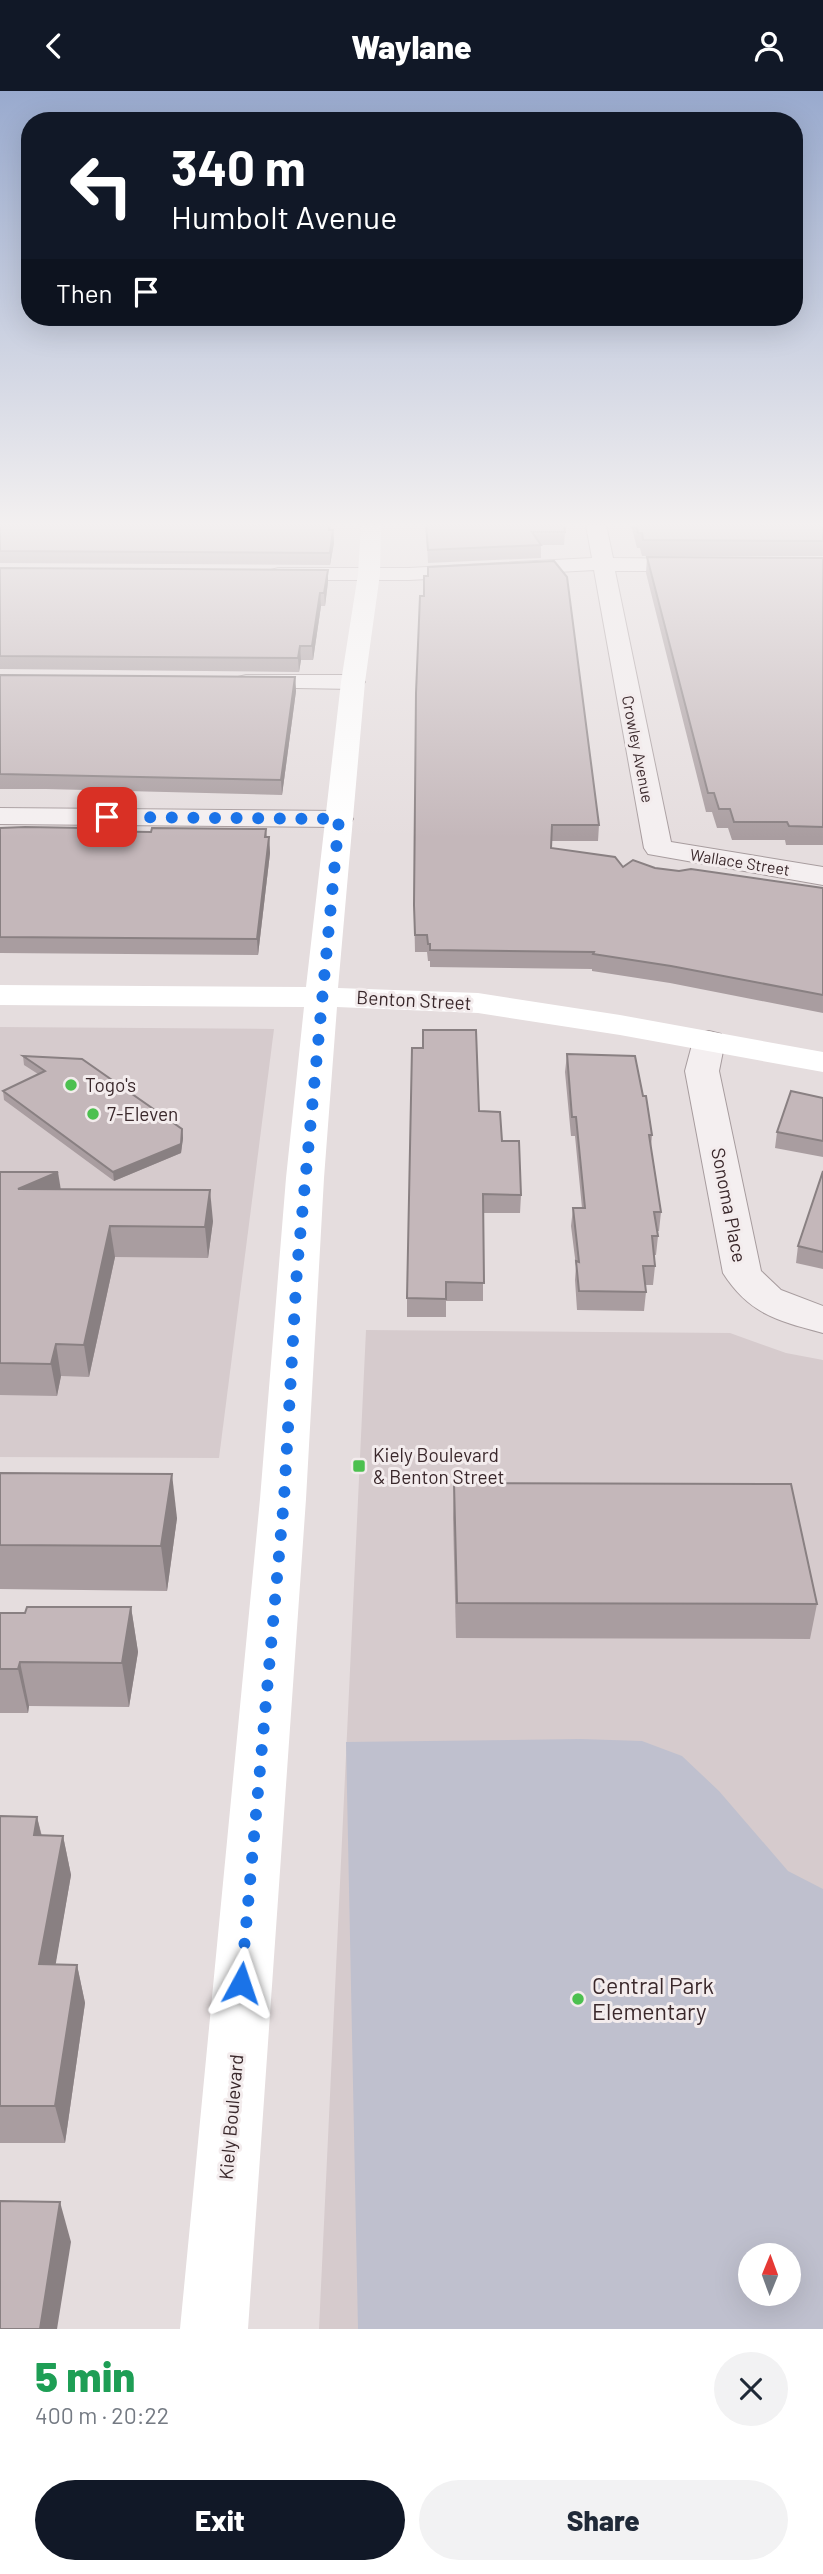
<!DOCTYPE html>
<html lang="en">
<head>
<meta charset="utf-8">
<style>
	:root { --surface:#fff; --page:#f2f2f3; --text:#1f2937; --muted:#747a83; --accent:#111827 }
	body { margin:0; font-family:Barlow,sans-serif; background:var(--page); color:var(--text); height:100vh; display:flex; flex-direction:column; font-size:26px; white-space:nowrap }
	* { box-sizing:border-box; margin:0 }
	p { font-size:23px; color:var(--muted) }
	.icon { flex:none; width:38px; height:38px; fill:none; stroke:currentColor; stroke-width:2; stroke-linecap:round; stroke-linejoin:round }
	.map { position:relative; height:2238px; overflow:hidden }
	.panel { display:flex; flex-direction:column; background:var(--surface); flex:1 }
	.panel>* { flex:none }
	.guide { position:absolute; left:21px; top:21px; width:782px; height:214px; border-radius:28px; box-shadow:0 7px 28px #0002; background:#111827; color:#fff; overflow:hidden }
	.needle { width:46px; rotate:1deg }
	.fabs { position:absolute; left:738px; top:2152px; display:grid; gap:14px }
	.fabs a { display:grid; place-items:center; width:63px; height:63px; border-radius:50%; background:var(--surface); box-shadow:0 7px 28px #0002; font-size:35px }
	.pin { position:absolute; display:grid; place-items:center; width:60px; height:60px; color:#fff; margin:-30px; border-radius:14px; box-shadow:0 4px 10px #0006 }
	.me { position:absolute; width:77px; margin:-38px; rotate:5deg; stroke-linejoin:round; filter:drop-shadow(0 0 5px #0008) }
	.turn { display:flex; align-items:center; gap:24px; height:147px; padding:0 35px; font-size:32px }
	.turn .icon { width:91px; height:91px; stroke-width:2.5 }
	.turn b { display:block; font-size:49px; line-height:60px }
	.then { display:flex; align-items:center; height:66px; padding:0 35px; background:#0003; gap:14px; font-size:26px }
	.round { display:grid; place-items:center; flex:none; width:74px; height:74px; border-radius:37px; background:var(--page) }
	.head { display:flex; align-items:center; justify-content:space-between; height:119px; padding:0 35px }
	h1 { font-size:42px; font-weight:800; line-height:52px; color:#1e9e55 }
	.button { display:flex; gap:14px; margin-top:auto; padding:14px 35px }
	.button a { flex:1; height:80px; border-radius:42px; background:var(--accent); color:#fff; font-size:28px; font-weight:800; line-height:80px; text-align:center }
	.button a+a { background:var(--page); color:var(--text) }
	header { display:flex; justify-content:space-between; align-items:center; height:91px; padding:0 35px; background:var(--accent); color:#fff; font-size:32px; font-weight:800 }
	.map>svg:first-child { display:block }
	.built { fill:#d6cbcd; fill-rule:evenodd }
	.green { fill:#bfc0ce; fill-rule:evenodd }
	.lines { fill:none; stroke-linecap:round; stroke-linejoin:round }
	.minor-casing { stroke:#a79c9e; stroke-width:2 }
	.minor { fill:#f4eff0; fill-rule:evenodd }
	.secondary { fill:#fff; fill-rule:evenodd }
	.wall { fill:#a99da0 }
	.shaded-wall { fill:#898082 }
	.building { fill:#c4b7ba; stroke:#898082; stroke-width:2 }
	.route { stroke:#1a73e8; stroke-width:12; stroke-dasharray:0 21.6 }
	.poi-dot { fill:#4cc04f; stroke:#f3eced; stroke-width:2.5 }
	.labels { text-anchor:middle; stroke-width:6; stroke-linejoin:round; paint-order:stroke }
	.far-street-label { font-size:16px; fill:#3a282b; stroke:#f3eced }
	.street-label { font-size:19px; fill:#3a282b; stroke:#f3eced }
	.poi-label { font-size:19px; fill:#3a282b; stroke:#f3eced; text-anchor:start }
	.near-poi-label { font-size:23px; fill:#3a282b; stroke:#f3eced; text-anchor:start }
</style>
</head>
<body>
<header><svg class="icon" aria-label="back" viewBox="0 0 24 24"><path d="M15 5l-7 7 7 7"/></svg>Waylane<svg class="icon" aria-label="person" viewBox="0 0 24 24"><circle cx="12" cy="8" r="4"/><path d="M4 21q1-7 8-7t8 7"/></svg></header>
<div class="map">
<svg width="823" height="2238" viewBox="0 0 823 2238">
	<rect width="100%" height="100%" fill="#e5ddde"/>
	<g class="built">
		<path d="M0,936L274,938L219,1367L0,1366Z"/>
		<path d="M366,1239L730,1242L786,1262L823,1269V2238H319ZM751,2165H789V2203H751Z"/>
	</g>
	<path class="green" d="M581,1648L642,1650L682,1665L719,1700L788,1780L823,1798V2238H358L346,1651ZM751,2165H789V2203H751Z"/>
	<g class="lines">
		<defs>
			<g id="minor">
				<path d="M586,434H606L613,467L696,468L703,470L706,474L703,478L696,480H615L671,751L823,776V794L648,763L644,757L594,479L409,489H278L271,487L267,483L271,479L278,477H409L592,467Z"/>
				<path d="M246,584H353L361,586L365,591L361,596L353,598L238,596L234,591L238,586Z"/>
				<path d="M0,717L339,720L349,722L353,728L349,734L339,736L0,733Z"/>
				<path d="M709,940L721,943L725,950L719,980L761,1180L781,1199L823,1215V1242C778,1230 749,1223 723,1182L685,980L693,950L697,943Z"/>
			</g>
		</defs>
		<use href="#minor" class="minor-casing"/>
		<use href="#minor" class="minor"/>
		<path class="secondary" d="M361,434H381L380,483L365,591L338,897L478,902L620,924L823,961V981L620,944L478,922L337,916L324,1087L306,1408L248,2238H180L260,1408L286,1087L304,916L0,914V894L306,896L341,591L358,483Z"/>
	</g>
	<g class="wall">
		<path d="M0,434L333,439L334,452L330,474L0,472Z"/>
		<path d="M426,434H564L565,441L564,454H541V467L428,472Z"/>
		<path d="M631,434H823V465H642L640,457H637Z"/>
		<path d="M647,466L823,467V754H786L785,749H732L728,737H717L712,721H706L646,482Z"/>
		<path d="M0,477L328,491L325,515H321L313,569H301L299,581L0,578Z"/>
		<path d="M424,505L599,734L598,750H552L551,757L623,776L655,777L823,797V922L670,892L592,880V878L430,876V870H428L427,861H415L414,814Z"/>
		<path d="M0,584L295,586L296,600L282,704L46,698H0Z"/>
		<path d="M0,737H86V740L151,741L266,738L267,746H269L270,762L258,864L0,862Z"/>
		<path d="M567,963L652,1044L651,1056L661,1121L659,1140H657L658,1145L656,1164H654L655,1175L653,1194H645L646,1201L644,1220L577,1219L575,1189L576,1175L571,1135L573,1117H582L575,1045H571L565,981Z"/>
		<path d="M23,965L182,1038L183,1047L181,1062L114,1090L4,1009L3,1000L38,983L24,974Z"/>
		<path d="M823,1007V1066L775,1057L777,1041Z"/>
		<path d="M479,1020L502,1050L521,1104L520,1122H483V1210H446V1226H407V1207Z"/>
		<path d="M823,1080V1178L796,1172L798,1155Z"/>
		<path d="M0,1081L60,1098L213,1130L208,1167L115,1166L89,1286L61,1285L57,1305L0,1304Z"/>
		<path d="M0,1382L177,1427L167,1500L0,1498Z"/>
		<path d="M454,1392L817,1513L810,1548L456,1547L453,1427Z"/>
		<path d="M131,1516L138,1561L129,1616L29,1615L28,1622H0V1522H25Z"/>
		<path d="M0,1725L37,1726L42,1745H63L71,1784L55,1874H77L85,1912L65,2052H0Z"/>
	</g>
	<g class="shaded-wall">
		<path d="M333,439L334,452L330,474V462Z"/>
		<path d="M328,479V491L325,515L324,502Z"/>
		<path d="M320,502L321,515L313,569L312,555Z"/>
		<path d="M300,555L301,569L299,581L298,567Z"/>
		<path d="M295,586L296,600L282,704L281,689Z"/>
		<path d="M269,746L270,762L258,864L257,848Z"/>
		<path d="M182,1038L183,1047L181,1062L114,1090L113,1081Z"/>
		<path d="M58,1081L63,1112L18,1098Z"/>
		<path d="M210,1099L213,1130L208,1167L205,1136Z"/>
		<path d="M110,1135L115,1166L89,1286L84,1254Z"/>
		<path d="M56,1253L61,1285L57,1305L51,1273Z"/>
		<path d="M172,1383L177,1427L167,1500L161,1455Z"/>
		<path d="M131,1516L138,1561L129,1616L122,1572Z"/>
		<path d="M20,1571L29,1615L28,1622L18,1578Z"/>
		<path d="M37,1726L46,1765L34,1744Z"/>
		<path d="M63,1745L71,1784L49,1912L39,1873Z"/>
		<path d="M77,1874L85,1912L65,2052L55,2015Z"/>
		<path d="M60,2111L71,2151L57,2238H40Z"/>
	</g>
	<g class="building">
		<path d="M0,434H330L329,439H333L330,462L0,460Z"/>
		<path d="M426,434H564L565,441H532L541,454L428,459Z"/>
		<path d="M636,434H823V450L643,449L642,442H638Z"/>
		<path d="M647,466L823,467V736L789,735L787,731H734L730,718H719L714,702H708Z"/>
		<path d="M554,470L567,486L599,734H552L551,757L615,766L623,776L633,769L655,777L679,780L691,778L823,797V904L671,875L593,863L594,861L430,859V853H428L427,844H415L414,814L416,602L420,505H424V485H428V476Z"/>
		<path d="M0,477L328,479L324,502H320L312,555H300L298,567L0,565Z"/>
		<path d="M0,584L295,586L281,689L0,683Z"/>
		<path d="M25,736L86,737L84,740L151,741L152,737L266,738L265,746H269L257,848L0,846V737Z"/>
		<path d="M423,939H476L479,1020L500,1021L502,1050H519L521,1104L483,1103L484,1192L446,1191V1208L407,1207L412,957H423Z"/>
		<path d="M567,963L635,965L643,1005H646L652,1044H649L661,1121H654L658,1145H652L655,1175H643L646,1201L579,1200L576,1170L579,1171L573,1117H585L576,1026H572Z"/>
		<path d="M23,965L82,968L182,1038L181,1053L113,1081L3,1000L45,980Z"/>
		<path d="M791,1000L823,1007V1050L777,1041Z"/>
		<path d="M823,1080V1161L798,1155Z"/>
		<path d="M0,1081H58L18,1098L210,1099L205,1136L110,1135L84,1254L56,1253L51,1273L0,1272Z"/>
		<path d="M0,1382L172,1383L161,1455L0,1454Z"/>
		<path d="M454,1392L791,1393L817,1513L457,1512Z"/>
		<path d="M27,1516H131L122,1572L20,1571L18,1578H0V1522H25Z"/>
		<path d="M0,1725L37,1726L34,1744L63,1745L39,1873L77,1874L55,2015H0Z"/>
		<path d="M0,2110L60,2111L40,2238H0Z"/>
	</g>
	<linearGradient id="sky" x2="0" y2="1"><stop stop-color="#99aace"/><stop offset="0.58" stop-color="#f3f0f0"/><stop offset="1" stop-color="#f3f0f0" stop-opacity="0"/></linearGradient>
	<rect width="823" height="747" fill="url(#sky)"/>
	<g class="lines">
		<path class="route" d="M107,726L339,728L297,1178L284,1408L241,1892"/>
	</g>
	<g class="poi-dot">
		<circle cx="71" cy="994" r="7"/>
		<circle cx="93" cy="1023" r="7"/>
		<rect x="352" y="1368" width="14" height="14" rx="3.5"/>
		<circle cx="578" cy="1908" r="7"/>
	</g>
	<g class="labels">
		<g class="far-street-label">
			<text transform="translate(638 658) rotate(79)" y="6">Crowley Avenue</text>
			<text transform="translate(740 771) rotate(9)" y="6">Wallace Street</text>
		</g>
		<g class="street-label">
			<text transform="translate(414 909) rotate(3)" y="7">Benton Street</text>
			<text transform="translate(729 1114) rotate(79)" y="7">Sonoma Place</text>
			<text transform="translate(231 2026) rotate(-85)" y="7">Kiely Boulevard</text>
		</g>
		<g class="poi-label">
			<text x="85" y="1001">Togo's</text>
			<text x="107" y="1030">7-Eleven</text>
			<text x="373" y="1371">Kiely Boulevard<tspan x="373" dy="22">&amp; Benton Street</tspan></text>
		</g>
		<g class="near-poi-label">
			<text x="592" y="1903">Central Park<tspan x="592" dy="26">Elementary</tspan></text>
		</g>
	</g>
</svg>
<div class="fabs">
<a><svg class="needle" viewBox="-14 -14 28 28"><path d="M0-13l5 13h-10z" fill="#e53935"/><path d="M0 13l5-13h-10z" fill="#747a83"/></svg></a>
</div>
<div class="pin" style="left:107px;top:726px;background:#d93025"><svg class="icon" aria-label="arrive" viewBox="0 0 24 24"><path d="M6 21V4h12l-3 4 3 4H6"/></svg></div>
<svg class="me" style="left:241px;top:1892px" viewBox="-20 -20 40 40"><path d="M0-17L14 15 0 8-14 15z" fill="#1a73e8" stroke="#fff" stroke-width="4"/></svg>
<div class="guide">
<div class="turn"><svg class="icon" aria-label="left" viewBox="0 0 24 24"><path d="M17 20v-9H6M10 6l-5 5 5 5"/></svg><div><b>340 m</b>Humbolt Avenue</div></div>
<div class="then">Then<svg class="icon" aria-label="arrive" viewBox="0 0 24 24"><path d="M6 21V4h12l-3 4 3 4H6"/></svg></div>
</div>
</div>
<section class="panel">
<div class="head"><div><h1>5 min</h1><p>400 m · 20:22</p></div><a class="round"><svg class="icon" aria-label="close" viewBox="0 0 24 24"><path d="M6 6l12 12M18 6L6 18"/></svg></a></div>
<div class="button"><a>Exit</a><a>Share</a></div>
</section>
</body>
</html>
